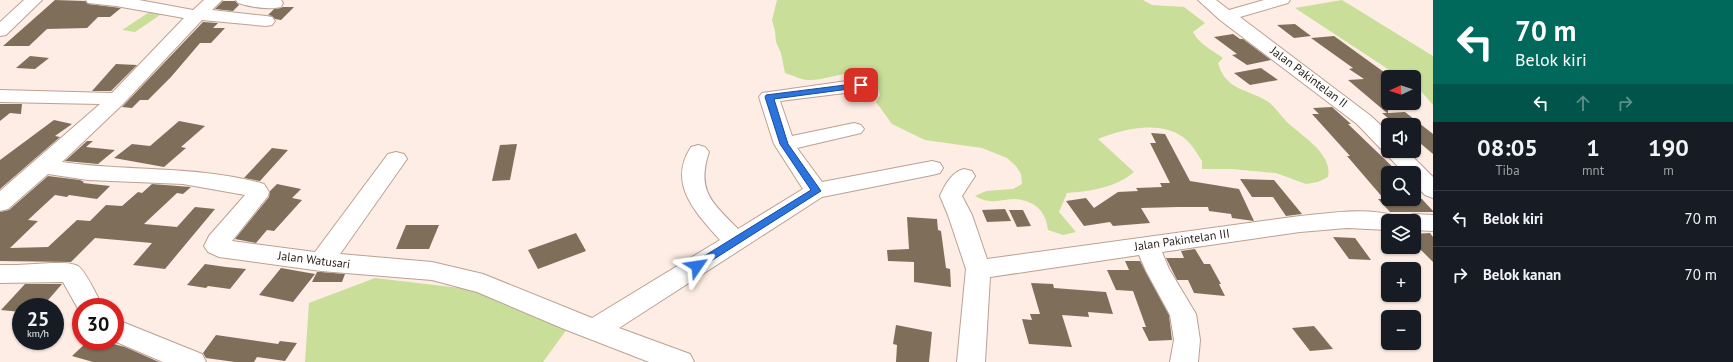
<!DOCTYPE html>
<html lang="id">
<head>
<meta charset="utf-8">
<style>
	:root { --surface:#171b24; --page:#242831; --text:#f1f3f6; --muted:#9ea1a6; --line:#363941 }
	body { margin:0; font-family:"PT Sans",sans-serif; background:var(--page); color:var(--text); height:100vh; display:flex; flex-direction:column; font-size:15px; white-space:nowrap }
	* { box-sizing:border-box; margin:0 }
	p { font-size:13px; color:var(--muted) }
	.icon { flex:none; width:22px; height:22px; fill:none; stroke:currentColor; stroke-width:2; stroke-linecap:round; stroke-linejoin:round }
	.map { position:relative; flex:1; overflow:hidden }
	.details { display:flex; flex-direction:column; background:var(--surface); width:300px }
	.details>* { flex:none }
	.hud { background:#00695c; color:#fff; overflow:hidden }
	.needle { width:26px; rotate:266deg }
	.controls { position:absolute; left:1381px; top:70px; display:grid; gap:8px }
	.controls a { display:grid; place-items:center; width:40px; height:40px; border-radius:6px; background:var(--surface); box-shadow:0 1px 3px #0004; font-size:20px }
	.speed { position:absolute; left:12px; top:298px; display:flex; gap:8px; font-size:20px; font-weight:700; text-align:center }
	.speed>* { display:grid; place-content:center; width:52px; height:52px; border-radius:50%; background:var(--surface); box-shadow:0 1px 3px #0004; line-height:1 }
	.speed small { font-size:10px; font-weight:400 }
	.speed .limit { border:6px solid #d22; background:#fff; color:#111 }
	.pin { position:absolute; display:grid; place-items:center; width:34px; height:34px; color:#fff; margin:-17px; border-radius:8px; box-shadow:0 2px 6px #0006 }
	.me { position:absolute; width:44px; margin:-22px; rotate:58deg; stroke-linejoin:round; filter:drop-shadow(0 0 3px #0008) }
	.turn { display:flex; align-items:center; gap:14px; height:84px; padding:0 16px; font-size:18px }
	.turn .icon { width:52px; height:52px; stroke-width:2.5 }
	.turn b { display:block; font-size:28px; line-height:34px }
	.lanes { display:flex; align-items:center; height:38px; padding:0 16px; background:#0003; justify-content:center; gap:20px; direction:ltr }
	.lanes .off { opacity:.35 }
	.eta { display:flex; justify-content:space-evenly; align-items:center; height:68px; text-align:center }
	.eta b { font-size:24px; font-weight:700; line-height:28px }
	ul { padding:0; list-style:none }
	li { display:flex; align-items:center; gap:12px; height:56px; padding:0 16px; border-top:1px solid var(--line) }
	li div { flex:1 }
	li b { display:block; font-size:15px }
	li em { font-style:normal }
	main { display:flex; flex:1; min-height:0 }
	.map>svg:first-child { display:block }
	.green { fill:#c9de99 }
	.building { fill:#7f6f5a }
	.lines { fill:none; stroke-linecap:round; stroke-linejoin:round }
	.minor-casing { stroke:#bba192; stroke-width:2 }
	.minor { fill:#fff; fill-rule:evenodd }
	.route { fill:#2b73df; stroke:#1c4b91 }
	.labels { text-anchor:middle; stroke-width:3; stroke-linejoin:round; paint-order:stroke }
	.street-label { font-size:12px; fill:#281e19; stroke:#fff }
</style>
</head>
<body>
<main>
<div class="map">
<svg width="1433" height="362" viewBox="0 0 1433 362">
	<rect width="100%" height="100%" fill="#feede4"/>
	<g class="green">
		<path d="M777,0H1143L1152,5L1184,7L1205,23L1193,32C1199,44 1212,50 1223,58L1218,63C1226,91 1248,89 1267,101C1275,106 1280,115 1286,121C1301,136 1333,153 1328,177L1318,182L1306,184L1276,173L1232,169H1202V161C1197,153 1191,143 1183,137C1159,120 1123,129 1098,139L1134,172C1115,188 1091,191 1067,193L1059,212L1076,232L1063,235L1048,230C1046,211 1035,201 1015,199C1007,199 998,202 990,201C985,201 979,198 975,196L986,191L1013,189L1022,184L1021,174L1016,166L1007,158L982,148L925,140L892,124L876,102L880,95C869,56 835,81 808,80C801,80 792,75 785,73L781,53L776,42L775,31L772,20Z"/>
		<path d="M1342,0L1433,56V105L1421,91L1414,86V77H1400L1295,8Z"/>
		<path d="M151,11L163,13L135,32L122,30Z"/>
		<path d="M375,278L477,290L567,329L543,362H305L309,303Z"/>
	</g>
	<g class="building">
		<path d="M55,0L85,1L88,4L121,8L110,17H98L87,28L47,29L29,46H3Z"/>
		<path d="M223,1H235L239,5L233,11L215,9Z"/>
		<path d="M283,7H294L281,20L275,19L272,16L268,15L274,9L281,8Z"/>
		<path d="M203,22L218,23L213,28H225L211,43H200L171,77L148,100H140L132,108L122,107Z"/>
		<path d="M1295,24L1311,36L1294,38L1277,25Z"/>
		<path d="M1233,34L1240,39H1243L1271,60L1247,65L1232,55L1237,54L1214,37Z"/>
		<path d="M1334,36L1388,75V113L1405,112L1433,134V154L1414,138V125H1396L1382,113H1387L1348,80L1364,79L1349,69L1353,68L1311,38Z"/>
		<path d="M30,56L49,58L35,69L16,68Z"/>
		<path d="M116,64L137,65L111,91H92Z"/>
		<path d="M1261,68L1278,80L1250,85L1234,73Z"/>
		<path d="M0,104H22L21,114L10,113L0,121Z"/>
		<path d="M1332,107L1351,124H1348L1399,173H1388V199H1422L1433,211V212H1390L1378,199H1384L1347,156H1350L1312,114H1319L1313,108Z"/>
		<path d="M54,120L72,124L55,136L60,137L0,189V160Z"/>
		<path d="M179,121L205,126L181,147L186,148L164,167L114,158L132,144L150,146Z"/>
		<path d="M1151,133L1165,134L1190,181L1239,189L1254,221L1232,218L1231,214L1209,211L1208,207H1178L1141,208L1150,223L1113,226L1110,222L1084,226L1066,201L1086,198L1094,208L1118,192L1138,191L1136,188L1162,187L1160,183H1170L1150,143H1156Z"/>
		<path d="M87,141H93L86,147L115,150L98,164L65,161Z"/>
		<path d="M517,144L510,180L492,181L500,145Z"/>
		<path d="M272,148L288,150L260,181L244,178Z"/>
		<path d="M48,176L80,180L84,182L83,183L110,186L97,199L69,195L67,197L55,195L28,220L38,221L10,248L48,247L77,220L90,221L106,205L122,206L138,192L142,193L152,184L191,187L183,194L177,193L144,224L177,227L195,207L215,209L165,269L133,265L152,243L95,238L71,262L0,261V212L9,210Z"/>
		<path d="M1240,179L1274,180L1302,214L1286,216L1273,197H1252Z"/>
		<path d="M277,184L301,189L292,198L302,200L274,231L267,230L256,243L235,239L269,197L270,191Z"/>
		<path d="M1005,209L1011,221L987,222L982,210Z"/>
		<path d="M1009,210H1023L1031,226L1017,227Z"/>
		<path d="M907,217L937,219L938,230L941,231L946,268L950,269L951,287L914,282V262L888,261L887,250L909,249Z"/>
		<path d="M406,225H439L429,249H396Z"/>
		<path d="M576,233L586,251L538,269L528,250Z"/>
		<path d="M1430,233L1433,237V262L1414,243V234Z"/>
		<path d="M1333,237L1355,238L1371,260L1349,259Z"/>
		<path d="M1195,249L1204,264H1210L1221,284H1219L1225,296L1194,293L1188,280H1177L1166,258H1184L1181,251Z"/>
		<path d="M1125,261H1140L1169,315L1172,340L1149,341L1142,327H1146L1133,291L1116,290L1107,270H1129Z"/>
		<path d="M205,264L226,267L246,269L230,289L208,286L206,288L187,285Z"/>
		<path d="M281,268L315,274L293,302L259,295Z"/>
		<path d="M317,272H321L345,274L342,282H312Z"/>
		<path d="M1031,283L1053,284L1054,288L1106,292L1113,314L1088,312L1089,317L1062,315L1072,347L1029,344L1022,319L1032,320L1030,314H1040Z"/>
		<path d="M25,284H62L42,307H21V312L1,310Z"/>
		<path d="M896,325L932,332L929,362H896L897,345L893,344Z"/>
		<path d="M1314,326L1333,349L1310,351L1292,328Z"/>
		<path d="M216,335L278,344L280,341L297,343L285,361L257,357L254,362H235L206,358L203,353Z"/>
		<path d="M88,341H102L125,347L159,362H93L72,356Z"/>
	</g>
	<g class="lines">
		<defs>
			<g id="minor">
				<path d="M24,0H42L6,35L0,36V22Z"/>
				<path d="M86,0H139L193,10L204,0H222L212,10L266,16L272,17L275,21L272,25L266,26L202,20L123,104L62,162C129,172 198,165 264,184L269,192L268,196L232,241L315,252L388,154L396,152L404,154L407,159L340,254L432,262L483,274L592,318L720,240C696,213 667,184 691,147L698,145L705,147L709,152C696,191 712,202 738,229L803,189L774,144L759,97L762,93L861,79L868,81L871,85L868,89L861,91L780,101L792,136L854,123L861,125L864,129L861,133L797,148L822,182L932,161L940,163L943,168L940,173L932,175L822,197L619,328L690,354L694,362H649L564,329L477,292L432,280L321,271L219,257L208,252L204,246L209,236L245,195L183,184L88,180L48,174L8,209L0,211V191L100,104L0,102V90L112,93L184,18L116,6L88,3Z"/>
				<path d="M236,0H281L283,3L281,7C268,10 251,7 238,3Z"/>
				<path d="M1198,0H1216L1229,10L1264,0H1290L1288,3L1240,17L1371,116L1388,132V151H1407L1433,177V198L1425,195L1414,184V173H1404L1388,156L1385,150L1381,149L1357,124L1220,20Z"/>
				<path d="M964,169L972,171L975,176L962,196L972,215L987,259L1300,216C1331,213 1366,207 1396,216L1399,221H1388V230L1347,228L1300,232L1162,252L1169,269L1196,314L1200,340L1198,362H1170L1174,340L1170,315L1146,271L1139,255L990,277L985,362H957L966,269L948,215L940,196C945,184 952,172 964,169Z"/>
				<path d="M1414,214L1433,215V231L1414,230V221H1403L1406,216Z"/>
				<path d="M52,263C60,263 70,262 78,266C86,271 98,298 103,307H81V314L63,282L0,283V265H17Z"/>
				<path d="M115,319L202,354L206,362H163L114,341H115Z"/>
			</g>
		</defs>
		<use href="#minor" class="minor-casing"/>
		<use href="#minor" class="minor"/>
	</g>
	<path class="route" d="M861,83L865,85L864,87L774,99L788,144L821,191L700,268H693L692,266L693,263L811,190L780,144L765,97L766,95Z"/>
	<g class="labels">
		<g class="street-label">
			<text transform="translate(1309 77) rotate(37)" y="4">Jalan Pakintelan II</text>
			<text transform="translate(1182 240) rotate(-8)" y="4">Jalan Pakintelan III</text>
			<text transform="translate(314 260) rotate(7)" y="4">Jalan Watusari</text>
		</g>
	</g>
</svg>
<div class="controls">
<a><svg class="needle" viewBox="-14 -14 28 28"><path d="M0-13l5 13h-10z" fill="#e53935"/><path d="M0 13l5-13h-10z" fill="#9ea1a6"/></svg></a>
<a><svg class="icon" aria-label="sound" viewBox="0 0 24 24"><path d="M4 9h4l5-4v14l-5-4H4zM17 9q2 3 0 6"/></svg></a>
<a><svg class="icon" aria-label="search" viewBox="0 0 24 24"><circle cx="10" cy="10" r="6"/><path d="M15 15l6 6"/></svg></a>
<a><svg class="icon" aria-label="layers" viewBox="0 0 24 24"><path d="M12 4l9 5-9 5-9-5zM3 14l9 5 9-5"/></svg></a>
<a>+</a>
<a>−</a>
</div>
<div class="speed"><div>25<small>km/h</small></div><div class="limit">30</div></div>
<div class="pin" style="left:861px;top:85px;background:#d93025"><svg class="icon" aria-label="arrive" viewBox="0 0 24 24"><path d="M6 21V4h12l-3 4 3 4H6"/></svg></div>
<svg class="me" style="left:697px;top:266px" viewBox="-20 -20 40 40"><path d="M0-17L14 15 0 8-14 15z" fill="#2b73df" stroke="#fff" stroke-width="4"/></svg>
</div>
<section class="details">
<div class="hud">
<div class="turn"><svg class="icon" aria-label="left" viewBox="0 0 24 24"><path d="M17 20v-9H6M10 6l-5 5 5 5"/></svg><div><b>70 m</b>Belok kiri</div></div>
<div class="lanes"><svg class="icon" aria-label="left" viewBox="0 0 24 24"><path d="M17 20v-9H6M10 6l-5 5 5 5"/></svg><svg class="icon off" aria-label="ahead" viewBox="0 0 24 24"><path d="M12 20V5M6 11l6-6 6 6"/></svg><svg class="icon off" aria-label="right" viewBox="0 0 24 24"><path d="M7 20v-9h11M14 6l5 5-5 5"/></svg></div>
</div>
<div class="eta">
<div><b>08:05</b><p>Tiba</p></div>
<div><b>1</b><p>mnt</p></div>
<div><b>190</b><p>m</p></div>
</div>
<ul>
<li><svg class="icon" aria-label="left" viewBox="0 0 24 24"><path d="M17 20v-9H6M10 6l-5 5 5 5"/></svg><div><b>Belok kiri</b></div><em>70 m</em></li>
<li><svg class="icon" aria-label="right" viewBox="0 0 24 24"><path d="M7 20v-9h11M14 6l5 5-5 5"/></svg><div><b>Belok kanan</b></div><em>70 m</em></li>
</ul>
</section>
</main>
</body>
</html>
